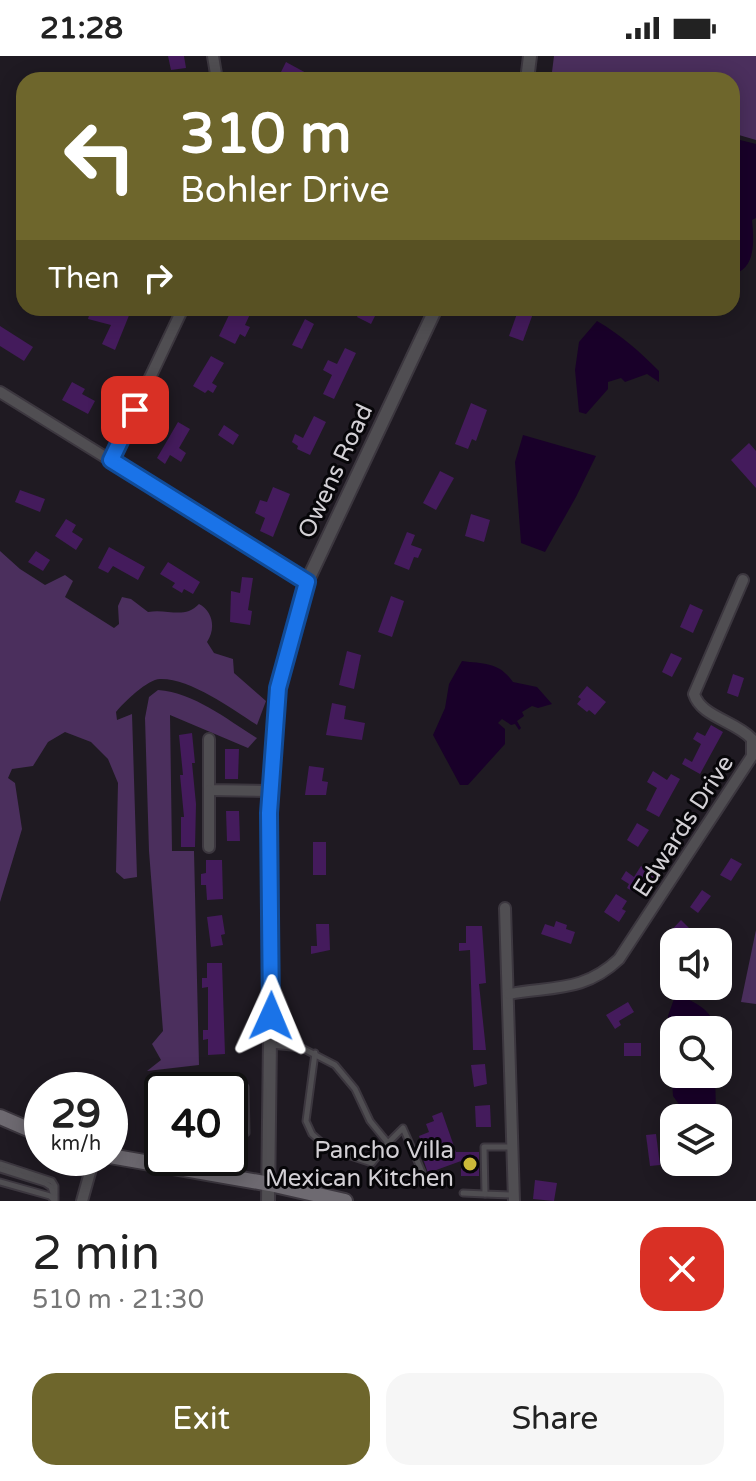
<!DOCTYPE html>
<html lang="en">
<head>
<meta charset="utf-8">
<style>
	:root { --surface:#fff; --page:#f6f6f6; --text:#222; --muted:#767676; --accent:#6e662c }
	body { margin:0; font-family:"Varela Round",sans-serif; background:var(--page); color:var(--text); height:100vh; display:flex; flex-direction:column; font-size:30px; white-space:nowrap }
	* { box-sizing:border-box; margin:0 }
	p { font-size:26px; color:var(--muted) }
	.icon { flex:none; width:44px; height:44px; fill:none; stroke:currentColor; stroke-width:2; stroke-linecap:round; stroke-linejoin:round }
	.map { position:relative; height:1145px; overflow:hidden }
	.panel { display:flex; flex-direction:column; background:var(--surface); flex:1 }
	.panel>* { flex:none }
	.banner { position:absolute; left:16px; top:16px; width:724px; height:244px; border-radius:24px; box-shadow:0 4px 20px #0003; background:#6e662c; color:#fff; overflow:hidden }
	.fabs { position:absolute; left:660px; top:872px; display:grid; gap:16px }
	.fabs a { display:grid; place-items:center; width:72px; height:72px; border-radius:16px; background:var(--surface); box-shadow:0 4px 20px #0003; font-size:40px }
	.speed { position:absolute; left:24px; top:1016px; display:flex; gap:16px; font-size:40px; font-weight:700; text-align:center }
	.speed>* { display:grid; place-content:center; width:104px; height:104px; border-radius:50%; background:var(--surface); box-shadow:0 4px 20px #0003; line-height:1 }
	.speed small { font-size:20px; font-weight:400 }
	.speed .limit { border:4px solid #111; border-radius:12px; background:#fff; color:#111 }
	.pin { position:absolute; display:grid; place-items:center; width:68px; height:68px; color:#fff; margin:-34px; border-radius:16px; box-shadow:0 4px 12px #0006 }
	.me { position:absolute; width:88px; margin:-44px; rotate:1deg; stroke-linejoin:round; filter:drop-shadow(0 0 6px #0008) }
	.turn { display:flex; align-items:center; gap:28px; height:168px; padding:0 32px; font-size:36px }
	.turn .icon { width:104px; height:104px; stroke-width:2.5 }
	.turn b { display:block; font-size:56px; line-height:68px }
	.then { display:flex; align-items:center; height:76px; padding:0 32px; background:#0003; gap:16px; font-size:30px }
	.round { display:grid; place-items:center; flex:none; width:84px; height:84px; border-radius:24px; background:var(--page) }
	.summary { display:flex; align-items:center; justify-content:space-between; height:136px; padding:0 32px }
	h1 { font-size:48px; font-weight:600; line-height:60px }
	.cta { display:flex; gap:16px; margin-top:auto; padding:16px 32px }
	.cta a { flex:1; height:92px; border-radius:24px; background:var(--accent); color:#fff; font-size:32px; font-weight:600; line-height:92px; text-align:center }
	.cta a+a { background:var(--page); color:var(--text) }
	.status { display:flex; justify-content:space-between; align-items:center; height:56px; padding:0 40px; background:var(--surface); direction:ltr }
	.status svg { height:22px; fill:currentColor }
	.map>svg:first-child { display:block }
	.green { fill:#4b2f5d }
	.water { fill:#190029 }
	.building { fill:#441b5c }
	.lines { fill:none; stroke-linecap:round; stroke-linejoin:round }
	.service-casing { stroke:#3c373f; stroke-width:9 }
	.minor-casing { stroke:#3c373f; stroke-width:14 }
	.tertiary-casing { stroke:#3c373f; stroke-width:16 }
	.secondary-casing { stroke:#3c373f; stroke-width:18 }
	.service { stroke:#504e52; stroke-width:5 }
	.minor { stroke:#504e52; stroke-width:10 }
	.tertiary { stroke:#504e52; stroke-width:12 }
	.secondary { stroke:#6e6a71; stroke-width:14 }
	.route-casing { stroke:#114b97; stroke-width:20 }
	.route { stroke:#1a73e8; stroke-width:14 }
	.poi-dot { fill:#ccb939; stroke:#070609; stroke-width:3 }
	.labels { text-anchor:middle; stroke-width:6; stroke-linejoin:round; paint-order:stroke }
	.street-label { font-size:24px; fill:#d3d0d5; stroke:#070609 }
	.poi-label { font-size:24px; fill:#d3d0d5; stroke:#070609; text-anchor:end }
</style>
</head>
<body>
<div class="status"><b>21:28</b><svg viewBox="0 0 49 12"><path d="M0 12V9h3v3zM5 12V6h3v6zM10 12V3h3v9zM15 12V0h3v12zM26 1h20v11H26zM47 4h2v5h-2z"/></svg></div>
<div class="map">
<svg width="756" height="1145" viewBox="0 0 756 1145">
	<rect width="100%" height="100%" fill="#1f1a22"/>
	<g class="green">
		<path d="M554,0H756V84L732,77V24H551Z"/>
		<path d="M0,495L20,513L45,529L65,519L73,525L65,541L114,572L119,568L118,550L122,541L131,543L148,556C167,552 184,564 199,548C213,555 216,573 207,586L214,597L233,603L234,617L266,645L257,669C232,653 190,622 160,623C148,623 124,646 116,656L117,664L132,658L137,821L124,823L116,816L118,727L108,703L91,686L65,676L48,686L33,710L12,713L8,722L15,727L22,773L0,846Z"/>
		<path d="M158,634C195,637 226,663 257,682L248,692L170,659L172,795H194L199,1009L147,1015L161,1004L152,988L163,975L149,795L145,662L149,641Z"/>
		<path d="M756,874V948L741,946Z"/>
	</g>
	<g class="water">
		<path d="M732,82L756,88V162L752,164C754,185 756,214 732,218Z"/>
		<path d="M597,265C621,279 639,295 659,315V326L647,318L625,326L621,322L608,326V333L586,358L579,356L575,314L579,286Z"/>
		<path d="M523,379L596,400L576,441L545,496L521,487L515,406Z"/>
		<path d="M462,605C485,608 499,606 513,626L537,631L552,648L538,652L532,650L522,656L524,660L517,665L521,672L519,674L515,668L511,669L502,663L498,667L505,673V688L468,729H460L433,679L445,652L449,628Z"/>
		<path d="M676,937C693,947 714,952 714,974H674V1018H715L716,1057L713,1062H694L686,1058L673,1040L668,960Z"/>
	</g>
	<g class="building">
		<path d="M168,0H184L186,12L171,14Z"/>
		<path d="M286,6L319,24H277Z"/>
		<path d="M91,252L116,258L120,252L130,257L115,294L102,288L111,269L88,263Z"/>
		<path d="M236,252L251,256L245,269L250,271L245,281L240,278L235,288L219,280L229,259L232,260Z"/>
		<path d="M362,252H379L371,268L357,261Z"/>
		<path d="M519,252H535L523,285L509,280Z"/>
		<path d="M305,263L314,268L302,293L292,289Z"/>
		<path d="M0,270L33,291L24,305L0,290Z"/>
		<path d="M345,292L356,297L334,343L323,338L332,319L323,314L328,304L337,308Z"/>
		<path d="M211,300L224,307L212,327L217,330L213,337L208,334L205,337L193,330Z"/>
		<path d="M72,326L85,333L82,338L95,345L88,358L62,344Z"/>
		<path d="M471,347L487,354L476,385L472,383L468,393L455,388Z"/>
		<path d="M314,360L326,366L310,399L297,393L298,390L292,386L295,378L303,382Z"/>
		<path d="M178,366L190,373L179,392L186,397L181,406L170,399L165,408L157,402Z"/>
		<path d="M224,369L239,379L233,389L218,379Z"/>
		<path d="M749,387L756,395V432L731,404Z"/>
		<path d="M440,415L454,422L436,454L423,447Z"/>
		<path d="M273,431L290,438L273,481L260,475L265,462L255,457L260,444L267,446Z"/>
		<path d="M20,434L45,443L40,456L15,446Z"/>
		<path d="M471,458L490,464L484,486L465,480Z"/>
		<path d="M66,463L76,469L72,476L83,483L76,494L55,480Z"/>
		<path d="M407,476L415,479L411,489L422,493L418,502L414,501L409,514L394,508Z"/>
		<path d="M109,491L145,511L138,524L113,510L108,517L98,512Z"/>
		<path d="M36,495L50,504L43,515L28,506Z"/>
		<path d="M168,506L200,526L193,538L184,533L182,537L172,531L175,527L160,518Z"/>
		<path d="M242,521L253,522L248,554L252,555L250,569L230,566L231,535L240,537Z"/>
		<path d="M391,540L404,545L392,581L378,576Z"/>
		<path d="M690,548L703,554L693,577L680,571Z"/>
		<path d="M347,595L361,599L354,633L339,629Z"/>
		<path d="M671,597L682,602L672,621L662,616Z"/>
		<path d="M733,618L744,622L738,641L727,637Z"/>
		<path d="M587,630L606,646L595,659L589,654L587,656L577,648L581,643L578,641Z"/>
		<path d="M332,647L346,650L344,663L365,667L362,684L326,679Z"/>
		<path d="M711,669L723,676L700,718L682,708L685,702L692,706L701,688L693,683L697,676L705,680Z"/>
		<path d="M192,677L195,707H192L196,748L195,791H181V761H184L180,719H183L179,679Z"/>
		<path d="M225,693H239L238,723H225Z"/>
		<path d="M309,710L324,712L322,725L328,726L326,739H305Z"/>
		<path d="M653,715L667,724L671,718L680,723L659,761L646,754L657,732L647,726Z"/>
		<path d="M226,755H239L240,785H227Z"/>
		<path d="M637,767L649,774L638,791L627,784Z"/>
		<rect x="313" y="786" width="13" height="33"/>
		<path d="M731,802L742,808L731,825L720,819Z"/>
		<path d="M206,804H222L223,843L207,844L206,829H201V818L206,817Z"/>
		<path d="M641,810L657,820L654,826L649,823L639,839L627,832L629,828L621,823L626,815L634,821Z"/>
		<path d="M702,834L711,840L698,857L690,851Z"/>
		<path d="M616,838L627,845L622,853L626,855L619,866L604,856Z"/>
		<path d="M222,859L225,878L221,879L223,889L211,891L207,861Z"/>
		<path d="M681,864L689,872L674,886L667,879Z"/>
		<path d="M556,865L567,869L566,873L575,876L571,888L541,878L545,868L554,871Z"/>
		<path d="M316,868H329L330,894L311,898V890H317Z"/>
		<path d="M466,870H482L486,927L479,928L486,994H473L470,894L459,895V887H466Z"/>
		<path d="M207,907H222L225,998L208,999V983L203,984V974H208V931L202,932V922H207Z"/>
		<path d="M628,946L634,956L619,965L621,969L615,973L606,959Z"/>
		<rect x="624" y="987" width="17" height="13"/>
		<path d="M485,1008L487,1028L474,1031L471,1009Z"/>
		<path d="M490,1049L491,1071H476L475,1050Z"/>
		<path d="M442,1056L456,1096H479V1120H461V1105L428,1117L423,1103L427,1102L419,1080L429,1076L426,1068L434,1065L432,1060Z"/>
		<path d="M656,1078L660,1109L650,1110L646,1079Z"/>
		<path d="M535,1124L557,1127L554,1145L533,1143Z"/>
	</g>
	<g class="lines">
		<defs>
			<g id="service">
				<path d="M271,989L302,992L335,1009L355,1033L370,1065L388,1087L403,1072L422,1116"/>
				<path d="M315,997L306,1065L312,1078L329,1093L372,1107L388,1087"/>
				<path d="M245,1031L246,1077"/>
				<path d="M510,1091H484L485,1138L512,1139"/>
				<path d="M0,1108L52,1125L55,1130V1145"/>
				<path d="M0,1113L45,1127L51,1131L54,1140"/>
				<path d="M0,1126L50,1140L54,1144"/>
				<path d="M463,1137L485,1138"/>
			</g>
			<g id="minor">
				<path d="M213,0L217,24"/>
				<path d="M0,336L307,526"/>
				<path d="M111,404L183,252"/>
				<path d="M209,683V734L270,735"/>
				<path d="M209,791V734"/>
				<path d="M505,852L514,1145"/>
				<path d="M509,938C554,930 584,936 619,903L752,700V683C736,665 701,661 694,638L743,524"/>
				<path d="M82,1145L94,1102"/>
			</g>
			<g id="tertiary">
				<path d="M527,24L530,0"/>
				<path d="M268,1145L271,902L269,757L278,632L307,526L436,252"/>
			</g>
			<g id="secondary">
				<path d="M0,1061L42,1079"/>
				<path d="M110,1100L270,1128L345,1145"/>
			</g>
		</defs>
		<use href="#service" class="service-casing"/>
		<use href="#minor" class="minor-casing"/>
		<use href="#tertiary" class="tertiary-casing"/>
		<use href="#secondary" class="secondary-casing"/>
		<use href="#service" class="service"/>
		<use href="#minor" class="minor"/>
		<use href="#tertiary" class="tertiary"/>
		<use href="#secondary" class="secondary"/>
	</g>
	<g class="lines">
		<defs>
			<path id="route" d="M135,354L111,404L307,526L278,632L269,757L271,960"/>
		</defs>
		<use href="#route" class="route-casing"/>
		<use href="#route" class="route"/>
	</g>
	<circle class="poi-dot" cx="470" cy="1108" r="8"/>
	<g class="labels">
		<g class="street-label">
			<text transform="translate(335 415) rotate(-65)" y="8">Owens Road</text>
			<text transform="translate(683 770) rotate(-57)" y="8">Edwards Drive</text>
		</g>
		<g class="poi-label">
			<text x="454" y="1102">Pancho Villa<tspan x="454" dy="28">Mexican Kitchen</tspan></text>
		</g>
	</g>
</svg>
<div class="fabs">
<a><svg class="icon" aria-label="sound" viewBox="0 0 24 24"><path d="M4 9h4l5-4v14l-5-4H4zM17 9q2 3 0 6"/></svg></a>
<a><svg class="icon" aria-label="search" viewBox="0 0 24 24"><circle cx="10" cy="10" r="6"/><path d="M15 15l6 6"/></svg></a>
<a><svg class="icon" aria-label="layers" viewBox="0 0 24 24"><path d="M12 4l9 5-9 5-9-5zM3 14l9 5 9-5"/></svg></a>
</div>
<div class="speed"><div>29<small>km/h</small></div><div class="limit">40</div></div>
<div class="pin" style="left:135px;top:354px;background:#d93025"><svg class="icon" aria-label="arrive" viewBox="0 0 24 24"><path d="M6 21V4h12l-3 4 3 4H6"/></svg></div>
<svg class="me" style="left:271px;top:960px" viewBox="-20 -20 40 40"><path d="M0-17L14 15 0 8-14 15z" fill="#1a73e8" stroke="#fff" stroke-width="4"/></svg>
<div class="banner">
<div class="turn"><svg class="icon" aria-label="left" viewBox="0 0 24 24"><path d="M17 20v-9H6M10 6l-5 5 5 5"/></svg><div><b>310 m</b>Bohler Drive</div></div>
<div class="then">Then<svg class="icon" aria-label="right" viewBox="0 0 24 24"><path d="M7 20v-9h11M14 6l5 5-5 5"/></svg></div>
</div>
</div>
<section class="panel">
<div class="summary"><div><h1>2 min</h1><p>510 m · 21:30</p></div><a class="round" style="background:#d93025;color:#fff"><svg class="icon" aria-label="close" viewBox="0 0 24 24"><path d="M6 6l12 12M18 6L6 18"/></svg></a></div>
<div class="cta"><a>Exit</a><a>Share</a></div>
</section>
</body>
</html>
